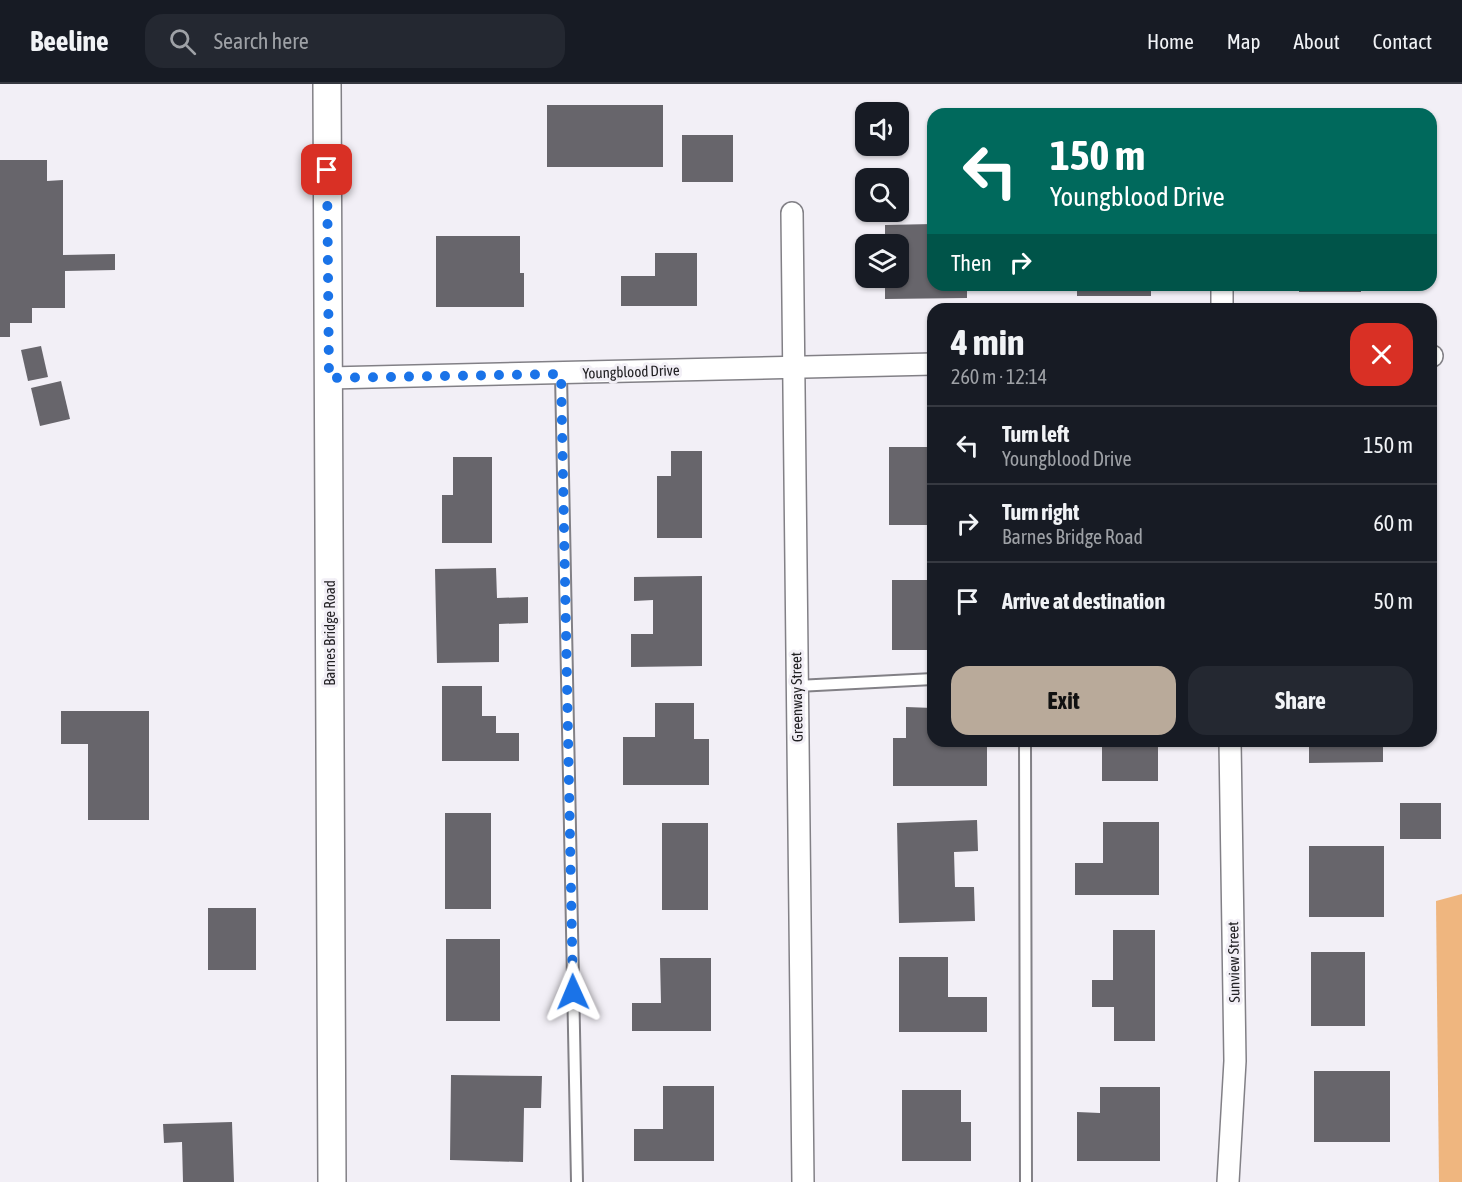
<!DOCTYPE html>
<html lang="en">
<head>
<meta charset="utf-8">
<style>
	:root { --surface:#171b24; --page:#242831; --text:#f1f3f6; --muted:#9ea1a6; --line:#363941; --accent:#b9aa9a }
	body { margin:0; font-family:"Asap Condensed",sans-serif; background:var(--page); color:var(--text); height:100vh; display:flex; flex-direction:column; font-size:22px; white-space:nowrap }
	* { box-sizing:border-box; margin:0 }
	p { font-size:20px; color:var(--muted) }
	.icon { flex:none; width:33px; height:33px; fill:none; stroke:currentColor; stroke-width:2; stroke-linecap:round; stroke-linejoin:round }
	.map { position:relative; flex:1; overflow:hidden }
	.side { position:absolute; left:927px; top:219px; width:510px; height:444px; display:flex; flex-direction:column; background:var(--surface); border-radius:18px; box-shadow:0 2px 4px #0004 }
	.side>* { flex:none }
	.top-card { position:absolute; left:927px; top:24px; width:510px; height:183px; border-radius:18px; box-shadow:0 2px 4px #0004; background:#00695c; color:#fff; overflow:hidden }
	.controls { position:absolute; left:855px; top:18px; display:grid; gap:12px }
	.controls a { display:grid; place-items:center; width:54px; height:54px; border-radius:12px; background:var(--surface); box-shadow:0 2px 4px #0004; font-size:30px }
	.pin { position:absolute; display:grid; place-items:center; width:51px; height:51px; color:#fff; margin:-26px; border-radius:12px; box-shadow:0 3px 9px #0006 }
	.me { position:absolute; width:66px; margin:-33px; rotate:359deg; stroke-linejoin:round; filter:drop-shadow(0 0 4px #0008) }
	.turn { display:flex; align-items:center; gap:21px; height:126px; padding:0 24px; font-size:27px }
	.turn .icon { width:78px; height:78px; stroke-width:2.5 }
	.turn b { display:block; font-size:42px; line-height:51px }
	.then { display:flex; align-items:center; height:57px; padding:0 24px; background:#0003; gap:12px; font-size:22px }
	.round { display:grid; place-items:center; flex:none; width:63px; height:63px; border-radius:18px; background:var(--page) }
	.head { display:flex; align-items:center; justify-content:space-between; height:102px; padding:0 24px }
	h1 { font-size:36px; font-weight:700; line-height:45px }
	.button { display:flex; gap:12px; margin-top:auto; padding:12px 24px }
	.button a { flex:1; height:69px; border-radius:18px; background:var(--accent); color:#111; font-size:24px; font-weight:700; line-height:69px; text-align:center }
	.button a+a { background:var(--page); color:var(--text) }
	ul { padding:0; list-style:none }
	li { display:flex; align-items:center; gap:18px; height:78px; padding:0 24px; border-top:2px solid var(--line) }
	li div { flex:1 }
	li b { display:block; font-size:22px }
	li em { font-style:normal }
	header { display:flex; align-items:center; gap:36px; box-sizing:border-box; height:84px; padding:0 30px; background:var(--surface); border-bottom:2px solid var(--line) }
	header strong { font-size:28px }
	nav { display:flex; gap:33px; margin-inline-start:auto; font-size:21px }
	.search { width:420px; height:54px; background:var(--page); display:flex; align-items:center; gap:15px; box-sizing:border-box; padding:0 21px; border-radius:18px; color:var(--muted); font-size:22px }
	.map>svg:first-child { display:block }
	.green { fill:#efb67f }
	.building { fill:#67656b }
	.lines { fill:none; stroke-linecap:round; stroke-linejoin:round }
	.service-casing { stroke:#828086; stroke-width:14 }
	.minor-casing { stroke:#828086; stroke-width:24 }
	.tertiary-casing { stroke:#828086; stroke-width:30 }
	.service { stroke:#fff; stroke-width:10 }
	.minor { stroke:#fff; stroke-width:21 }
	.tertiary { stroke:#fff; stroke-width:27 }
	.route { stroke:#1a73e8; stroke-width:10; stroke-dasharray:0 18 }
	.labels { text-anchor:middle; stroke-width:6; stroke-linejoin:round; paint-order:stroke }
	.street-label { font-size:15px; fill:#222124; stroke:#f2eff6 }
</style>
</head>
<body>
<header>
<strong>Beeline</strong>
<div class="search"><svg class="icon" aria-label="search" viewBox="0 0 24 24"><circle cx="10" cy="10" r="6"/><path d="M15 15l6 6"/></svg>Search here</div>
<nav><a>Home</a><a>Map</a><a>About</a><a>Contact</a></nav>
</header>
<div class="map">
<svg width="1462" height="1098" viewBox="0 0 1462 1098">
	<rect width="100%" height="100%" fill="#f2eff6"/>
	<path class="green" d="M1462,810V1098H1439L1436,817Z"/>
	<g class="building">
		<rect x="547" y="21" width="116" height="62"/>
		<rect x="682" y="51" width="51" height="47"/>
		<path d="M0,76H47V97L63,96V171L115,170V186L65,187V224H32V239H10V253H0Z"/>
		<path d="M933,140V201H967V214L885,215V194H898V160H885V141Z"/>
		<path d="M436,152H520V189H524V223H436Z"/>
		<path d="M655,169H697V222H621V192H655Z"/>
		<rect x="1077" y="201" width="74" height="11"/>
		<rect x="1299" y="201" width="62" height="7"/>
		<path d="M41,262L48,293L28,297L21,266Z"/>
		<path d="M61,297L70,335L40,342L31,304Z"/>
		<rect x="889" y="363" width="44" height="78"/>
		<path d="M671,367H702V454H657V392H671Z"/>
		<path d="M453,373H492V459H442V411H453Z"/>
		<path d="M496,484L497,514L528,513V539L499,540V578L437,579L435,485Z"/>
		<path d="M702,492V582L631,583V550H653V516L634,517V493Z"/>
		<rect x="892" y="496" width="41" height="70"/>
		<path d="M442,602H482V632H496V649H519V677H442Z"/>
		<path d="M655,619H694V655H709V701H623V653H655Z"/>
		<path d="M906,623L933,624V657H987V702H893V654H906Z"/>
		<path d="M61,627H149V736H88V660H61Z"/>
		<rect x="1102" y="657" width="56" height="40"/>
		<path d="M1309,657H1383V678L1309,679Z"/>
		<rect x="1400" y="719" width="41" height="36"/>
		<rect x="445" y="729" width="46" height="96"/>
		<path d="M977,736L978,767L954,768L955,803H974L975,837L899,839L897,739Z"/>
		<path d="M1103,738H1159V811H1075V779H1103Z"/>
		<rect x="662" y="739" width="46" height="87"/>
		<rect x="1309" y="762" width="75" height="71"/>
		<rect x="208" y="824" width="48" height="62"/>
		<path d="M1113,846H1155V957H1114V923H1092V896H1113Z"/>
		<rect x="446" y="855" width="54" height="82"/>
		<rect x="1311" y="868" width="54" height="74"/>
		<path d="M899,873H948V913H987V948H899Z"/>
		<path d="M660,874H711V947H632V919H661Z"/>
		<rect x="1314" y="987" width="76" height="71"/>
		<path d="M451,991L542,992L541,1024H524L523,1078L450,1076Z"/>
		<path d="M663,1002H714V1077H634V1045H663Z"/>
		<path d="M1100,1003H1160V1077H1077V1028L1100,1029Z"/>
		<path d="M902,1006H961V1038H971V1077H902Z"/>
		<path d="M232,1038L234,1098H183L182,1058L164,1059L163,1040Z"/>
	</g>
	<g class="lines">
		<defs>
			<g id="service">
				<path d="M561,290L577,1098"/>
				<path d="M797,602L933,595"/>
				<path d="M1025,657L1026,1098"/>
			</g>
			<g id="minor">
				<path d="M792,129L803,1098"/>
				<path d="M1222,201V225"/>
				<path d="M1431,272H1432"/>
				<path d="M329,294L933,280"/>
				<path d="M1228,1098L1235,977L1230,657"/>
			</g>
			<path id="tertiary" d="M327,0L332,1098"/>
		</defs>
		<use href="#service" class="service-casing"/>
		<use href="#minor" class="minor-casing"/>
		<use href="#tertiary" class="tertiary-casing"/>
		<use href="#service" class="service"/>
		<use href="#minor" class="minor"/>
		<use href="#tertiary" class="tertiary"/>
	</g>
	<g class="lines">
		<path class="route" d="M327,86L329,294L561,290L573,908"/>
	</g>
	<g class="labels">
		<g class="street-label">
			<text transform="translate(631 288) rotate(-2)" y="5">Youngblood Drive</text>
			<text transform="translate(330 549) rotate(-90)" y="5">Barnes Bridge Road</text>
			<text transform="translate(797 613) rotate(-91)" y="5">Greenway Street</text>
			<text transform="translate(1234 878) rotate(-91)" y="5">Sunview Street</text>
		</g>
	</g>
</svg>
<div class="controls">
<a><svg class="icon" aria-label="sound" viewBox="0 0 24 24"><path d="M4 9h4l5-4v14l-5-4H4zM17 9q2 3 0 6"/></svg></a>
<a><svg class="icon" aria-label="search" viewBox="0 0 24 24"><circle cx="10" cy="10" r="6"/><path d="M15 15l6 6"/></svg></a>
<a><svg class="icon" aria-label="layers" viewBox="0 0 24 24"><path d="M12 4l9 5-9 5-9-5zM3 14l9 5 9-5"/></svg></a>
</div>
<div class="pin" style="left:327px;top:86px;background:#d93025"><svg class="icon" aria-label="arrive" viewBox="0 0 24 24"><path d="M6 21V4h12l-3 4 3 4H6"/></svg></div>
<svg class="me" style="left:573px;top:908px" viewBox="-20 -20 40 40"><path d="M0-17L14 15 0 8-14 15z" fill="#1a73e8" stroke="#fff" stroke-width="4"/></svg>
<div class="top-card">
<div class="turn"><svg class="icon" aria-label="left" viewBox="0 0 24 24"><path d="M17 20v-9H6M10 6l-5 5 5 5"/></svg><div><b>150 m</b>Youngblood Drive</div></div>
<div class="then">Then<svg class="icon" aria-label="right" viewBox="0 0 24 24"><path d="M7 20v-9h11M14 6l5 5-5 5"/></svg></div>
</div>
<section class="side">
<div class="head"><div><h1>4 min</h1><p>260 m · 12:14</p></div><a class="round" style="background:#d93025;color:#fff"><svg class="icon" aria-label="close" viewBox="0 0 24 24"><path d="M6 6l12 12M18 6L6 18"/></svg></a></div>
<ul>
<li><svg class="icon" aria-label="left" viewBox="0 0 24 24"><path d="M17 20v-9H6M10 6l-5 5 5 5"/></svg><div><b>Turn left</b><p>Youngblood Drive</p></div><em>150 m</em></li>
<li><svg class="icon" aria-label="right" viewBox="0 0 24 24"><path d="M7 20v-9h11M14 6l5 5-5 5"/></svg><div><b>Turn right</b><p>Barnes Bridge Road</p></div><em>60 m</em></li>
<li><svg class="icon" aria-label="arrive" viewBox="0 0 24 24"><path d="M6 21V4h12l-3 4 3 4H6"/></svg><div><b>Arrive at destination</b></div><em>50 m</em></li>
</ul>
<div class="button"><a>Exit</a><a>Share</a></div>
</section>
</div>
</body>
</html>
